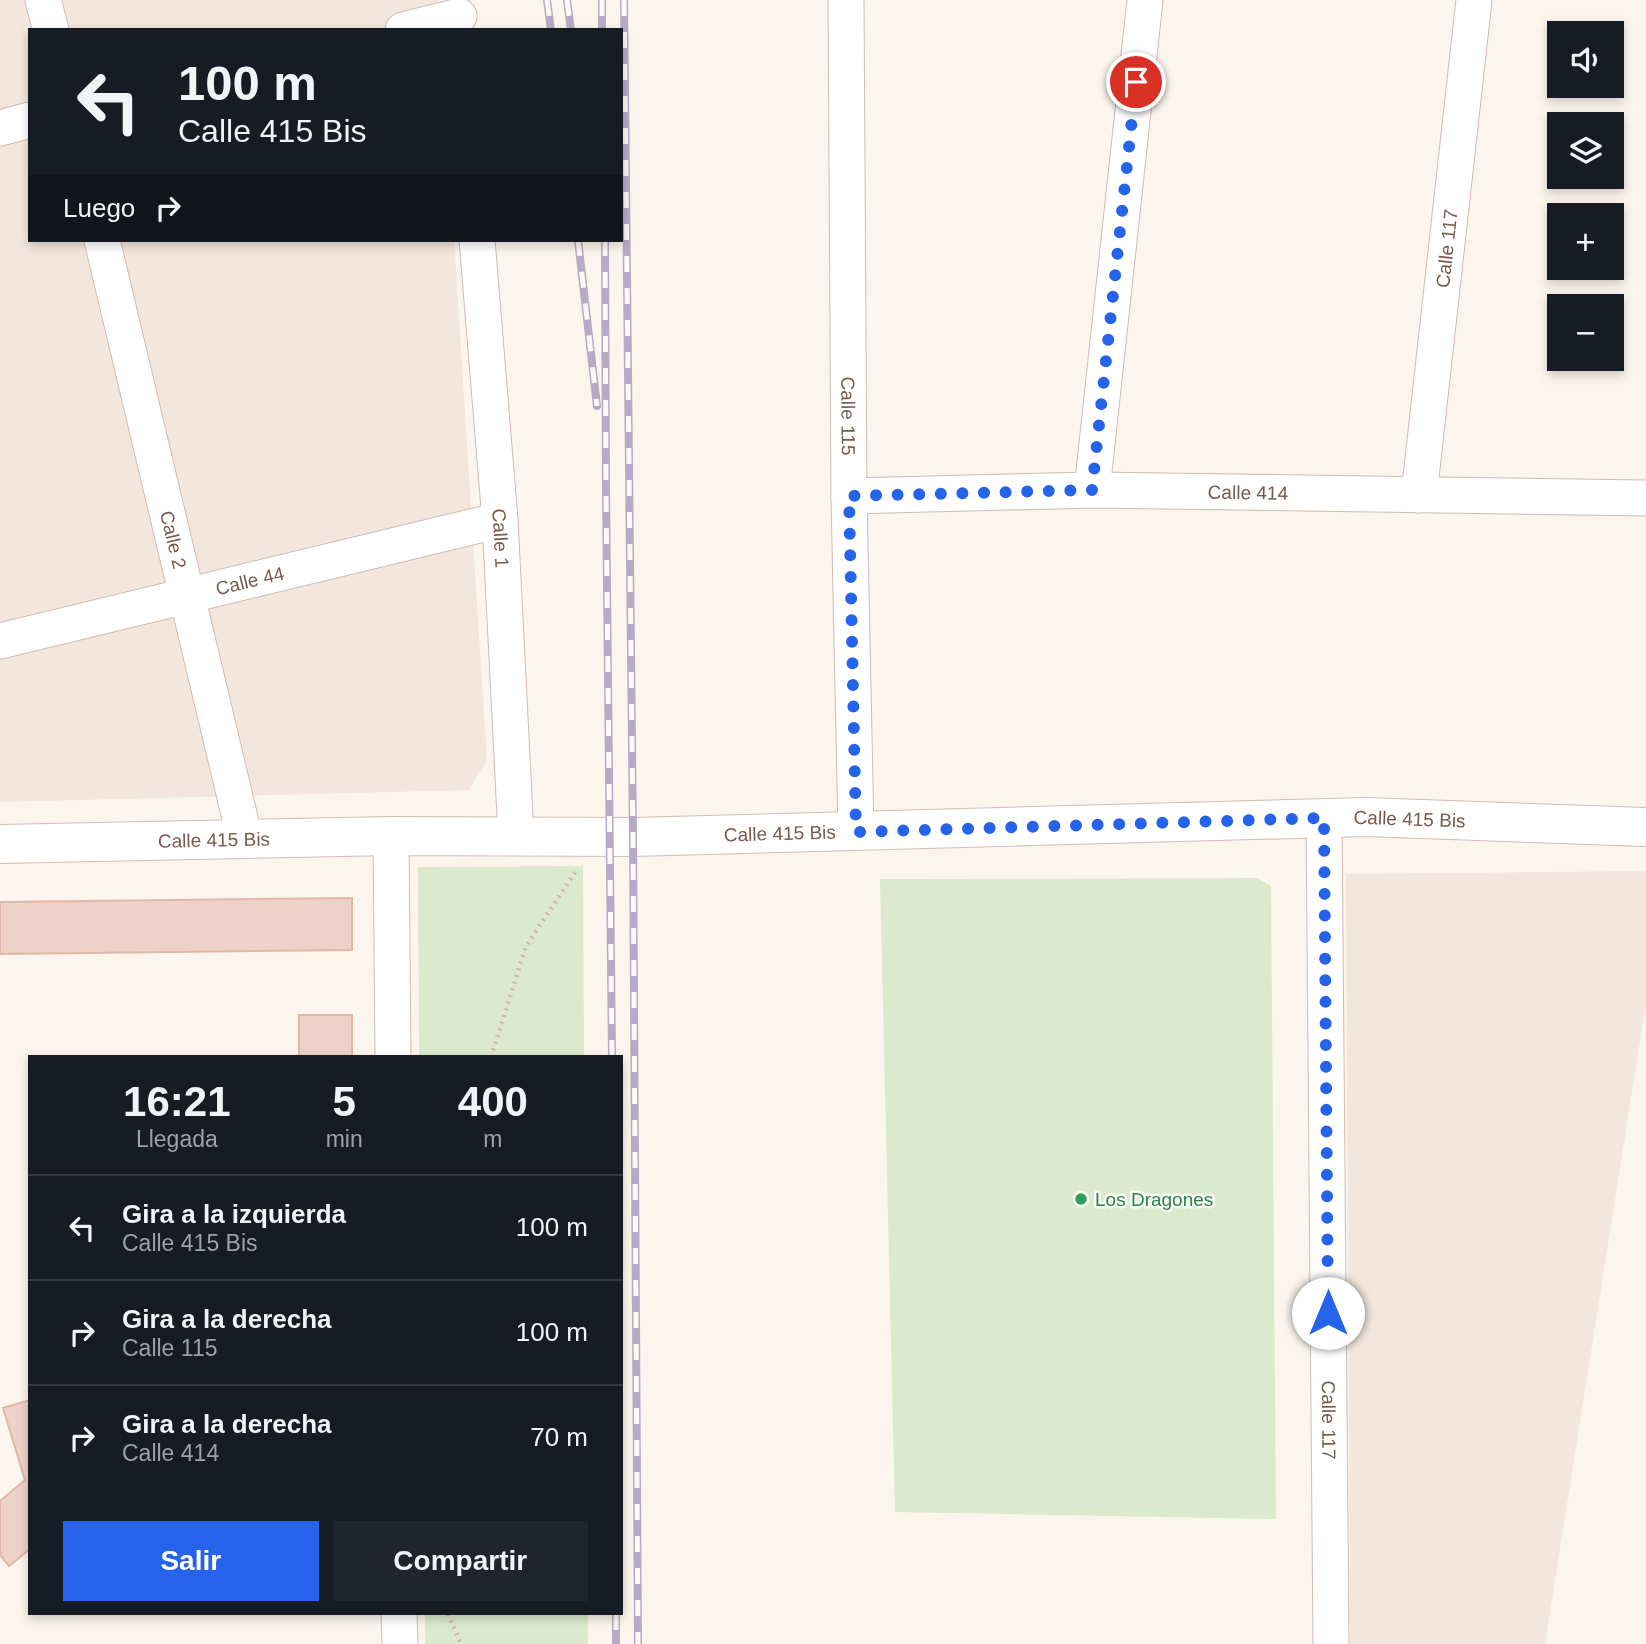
<!DOCTYPE html>
<html lang="es">
<head>
<meta charset="utf-8">
<style>
	:root { --surface:#171b24; --page:#20242c; --text:#f1f3f6; --muted:#9ea1a6; --line:#363941; --accent:#2563eb }
	body { margin:0; font-family:Helvetica,sans-serif; background:var(--page); color:var(--text); height:100vh; display:flex; flex-direction:column; font-size:26px; white-space:nowrap }
	* { box-sizing:border-box; margin:0 }
	p { font-size:23px; color:var(--muted) }
	.icon { flex:none; width:38px; height:38px; fill:none; stroke:currentColor; stroke-width:2; stroke-linecap:round; stroke-linejoin:round }
	.map { position:relative; flex:1; overflow:hidden }
	.panel { position:absolute; left:28px; top:1055px; width:595px; height:560px; display:flex; flex-direction:column; background:var(--surface); border-radius:0px; box-shadow:0 4px 10px #0003 }
	.panel>* { flex:none }
	.banner { position:absolute; left:28px; top:28px; width:595px; height:214px; border-radius:0px; box-shadow:0 4px 10px #0003; background:#171b24; color:var(--text); overflow:hidden }
	.buttons { position:absolute; left:1547px; top:21px; display:grid; gap:14px }
	.buttons a { display:grid; place-items:center; width:77px; height:77px; border-radius:0px; background:var(--surface); box-shadow:0 4px 10px #0003; font-size:35px }
	.pin { position:absolute; display:grid; place-items:center; width:60px; height:60px; color:#fff; margin:-30px; border:4px solid #fff; border-radius:50%; box-shadow:0 2px 7px #0007 }
	.me { position:absolute; width:77px; margin:-38px; rotate:0deg; stroke-linejoin:round; filter:drop-shadow(0 0 5px #0008) }
	.turn { display:flex; align-items:center; gap:24px; height:147px; padding:0 35px; font-size:32px }
	.turn .icon { width:91px; height:91px; stroke-width:2.5 }
	.turn b { display:block; font-size:49px; line-height:60px }
	.then { display:flex; align-items:center; height:66px; padding:0 35px; background:#0003; gap:14px; font-size:26px }
	.eta { display:flex; justify-content:space-evenly; align-items:center; height:119px; text-align:center }
	.eta b { font-size:42px; font-weight:800; line-height:49px }
	.cta { display:flex; gap:14px; margin-top:auto; padding:14px 35px }
	.cta a { flex:1; height:80px; border-radius:0px; background:var(--accent); color:#fff; font-size:28px; font-weight:800; line-height:80px; text-align:center }
	.cta a+a { background:var(--page); color:var(--text) }
	ul { padding:0; list-style:none }
	li { display:flex; align-items:center; gap:21px; height:105px; padding:0 35px; border-top:2px solid var(--line) }
	li div { flex:1 }
	li b { display:block; font-size:26px }
	li em { font-style:normal }
	.map>svg:first-child { display:block }
	.residential { fill:#f3e6dc }
	.green { fill:#dbe9cc }
	.building { fill:#efd2c7; stroke:#e1b8a8; stroke-width:2 }
	.lines { fill:none; stroke-linecap:round; stroke-linejoin:round }
	.street-casing { stroke:#cebcb2; stroke-width:37 }
	.secondary-casing { stroke:#d3beb3; stroke-width:40 }
	.path { stroke:#d5b5a9; stroke-width:4.5; stroke-dasharray:2 5; stroke-linecap:butt }
	.street { stroke:#fff; stroke-width:35 }
	.secondary { stroke:#fff; stroke-width:38 }
	.rail-casing { stroke:#b7aac7; stroke-width:8 }
	.rail { stroke:#fef9f4; stroke-width:5; stroke-dasharray:16; stroke-linecap:butt }
	.route { stroke:#2563eb; stroke-width:12; stroke-dasharray:0 21.6 }
	.leisure-dot { fill:#2e9e5b; stroke:#fef9f4; stroke-width:2.5 }
	.labels { text-anchor:middle; stroke-width:5; stroke-linejoin:round; paint-order:stroke }
	.street-label { font-size:19px; fill:#775a50; stroke:#fef9f4 }
	.leisure-label { font-size:19px; fill:#27864d; stroke:#fef9f4; text-anchor:start }
</style>
</head>
<body>
<div class="map">
<svg width="1646" height="1644" viewBox="0 0 1646 1644">
	<rect width="100%" height="100%" fill="#fcf5ed"/>
	<g class="residential">
		<path d="M0,0H439L441,30H30V240H454L487,760L469,790L0,802Z"/>
		<path d="M1646,871V1003L1545,1644H1350L1346,874Z"/>
	</g>
	<g class="green">
		<path d="M583,866L584,1057H419L418,867Z"/>
		<path d="M1257,878L1271,886L1276,1519L895,1512L880,879Z"/>
		<rect x="425" y="1614" width="163" height="30"/>
	</g>
	<g class="building">
		<path d="M352,898V950L0,954V902Z"/>
		<rect x="299" y="1015" width="53" height="42"/>
		<path d="M30,1400V1549L9,1566L0,1555V1501L25,1480L3,1408Z"/>
	</g>
	<g class="lines">
		<defs>
			<g id="street">
				<path d="M43,0L51,30"/>
				<path id="s1" d="M846,0L849,496L856,832"/>
				<path d="M403,30L459,16"/>
				<path d="M0,128L30,120"/>
				<path id="s2" d="M102,240L245,839"/>
				<path id="s3" d="M477,240L500,520L516,836"/>
				<path d="M1092,490L1145,0"/>
				<path id="s4" d="M1419,495L1474,0"/>
				<path id="s5" d="M849,496L1092,490L1646,498"/>
				<path id="s6" d="M0,641L500,520"/>
				<path id="s7" d="M1324,818L1331,1644"/>
				<path d="M391,836L393,1057"/>
				<path d="M399,1614L400,1644"/>
			</g>
			<g id="secondary">
				<path id="s8" d="M0,844L391,836L633,837L1366,817L1646,827"/>
			</g>
		</defs>
		<use href="#street" class="street-casing"/>
		<use href="#secondary" class="secondary-casing"/>
		<g class="path">
			<path d="M491,1057L526,946L576,871"/>
			<path d="M448,1614L461,1644"/>
		</g>
		<use href="#street" class="street"/>
		<use href="#secondary" class="secondary"/>
		<defs>
			<g id="rail">
				<path d="M547,0L551,30"/>
				<path d="M567,0L571,30"/>
				<path d="M602,0V30"/>
				<path d="M624,0L633,837L638,1644"/>
				<path d="M578,240L597,406"/>
				<path d="M605,240L606,490L612,1057"/>
				<path d="M616,1614V1644"/>
			</g>
		</defs>
		<use href="#rail" class="rail-casing"/>
		<use href="#rail" class="rail"/>
	</g>
	<g class="lines">
		<path class="route" d="M1136,82L1092,490L849,496L856,832L1324,818L1328,1313"/>
	</g>
	<circle class="leisure-dot" cx="1081" cy="1199" r="7"/>
	<g class="labels">
		<g class="street-label">
			<text dy="7" stroke="none"><textPath href="#s4" startOffset="248">Calle 117</textPath></text>
			<text dy="7" stroke="none"><textPath href="#s1" startOffset="416">Calle 115</textPath></text>
			<text dy="7" stroke="none"><textPath href="#s5" startOffset="399">Calle 414</textPath></text>
			<text dy="7" stroke="none"><textPath href="#s3" startOffset="299">Calle 1</textPath></text>
			<text dy="7" stroke="none"><textPath href="#s2" startOffset="308">Calle 2</textPath></text>
			<text dy="7" stroke="none"><textPath href="#s6" startOffset="257">Calle 44</textPath></text>
			<text dy="7" stroke="none"><textPath href="#s8" startOffset="1410">Calle 415 Bis</textPath></text>
			<text dy="7" stroke="none"><textPath href="#s8" startOffset="780">Calle 415 Bis</textPath></text>
			<text dy="7" stroke="none"><textPath href="#s8" startOffset="214">Calle 415 Bis</textPath></text>
			<text dy="7" stroke="none"><textPath href="#s7" startOffset="602">Calle 117</textPath></text>
		</g>
		<g class="leisure-label">
			<text x="1095" y="1206">Los Dragones</text>
		</g>
	</g>
</svg>
<div class="buttons">
<a><svg class="icon" aria-label="sound" viewBox="0 0 24 24"><path d="M4 9h4l5-4v14l-5-4H4zM17 9q2 3 0 6"/></svg></a>
<a><svg class="icon" aria-label="layers" viewBox="0 0 24 24"><path d="M12 4l9 5-9 5-9-5zM3 14l9 5 9-5"/></svg></a>
<a>+</a>
<a>−</a>
</div>
<div class="pin" style="left:1136px;top:82px;background:#d93025"><svg class="icon" aria-label="arrive" viewBox="0 0 24 24"><path d="M6 21V4h12l-3 4 3 4H6"/></svg></div>
<svg class="me" style="left:1328px;top:1313px" viewBox="-20 -20 40 40"><circle r="19" fill="#fff"/><path d="M0-13L10 11 0 6-10 11z" fill="#2563eb"/></svg>
<div class="banner">
<div class="turn"><svg class="icon" aria-label="left" viewBox="0 0 24 24"><path d="M17 20v-9H6M10 6l-5 5 5 5"/></svg><div><b>100 m</b>Calle 415 Bis</div></div>
<div class="then">Luego<svg class="icon" aria-label="right" viewBox="0 0 24 24"><path d="M7 20v-9h11M14 6l5 5-5 5"/></svg></div>
</div>
<section class="panel">
<div class="eta">
<div><b>16:21</b><p>Llegada</p></div>
<div><b>5</b><p>min</p></div>
<div><b>400</b><p>m</p></div>
</div>
<ul>
<li><svg class="icon" aria-label="left" viewBox="0 0 24 24"><path d="M17 20v-9H6M10 6l-5 5 5 5"/></svg><div><b>Gira a la izquierda</b><p>Calle 415 Bis</p></div><em>100 m</em></li>
<li><svg class="icon" aria-label="right" viewBox="0 0 24 24"><path d="M7 20v-9h11M14 6l5 5-5 5"/></svg><div><b>Gira a la derecha</b><p>Calle 115</p></div><em>100 m</em></li>
<li><svg class="icon" aria-label="right" viewBox="0 0 24 24"><path d="M7 20v-9h11M14 6l5 5-5 5"/></svg><div><b>Gira a la derecha</b><p>Calle 414</p></div><em>70 m</em></li>
</ul>
<div class="cta"><a>Salir</a><a>Compartir</a></div>
</section>
</div>
</body>
</html>
